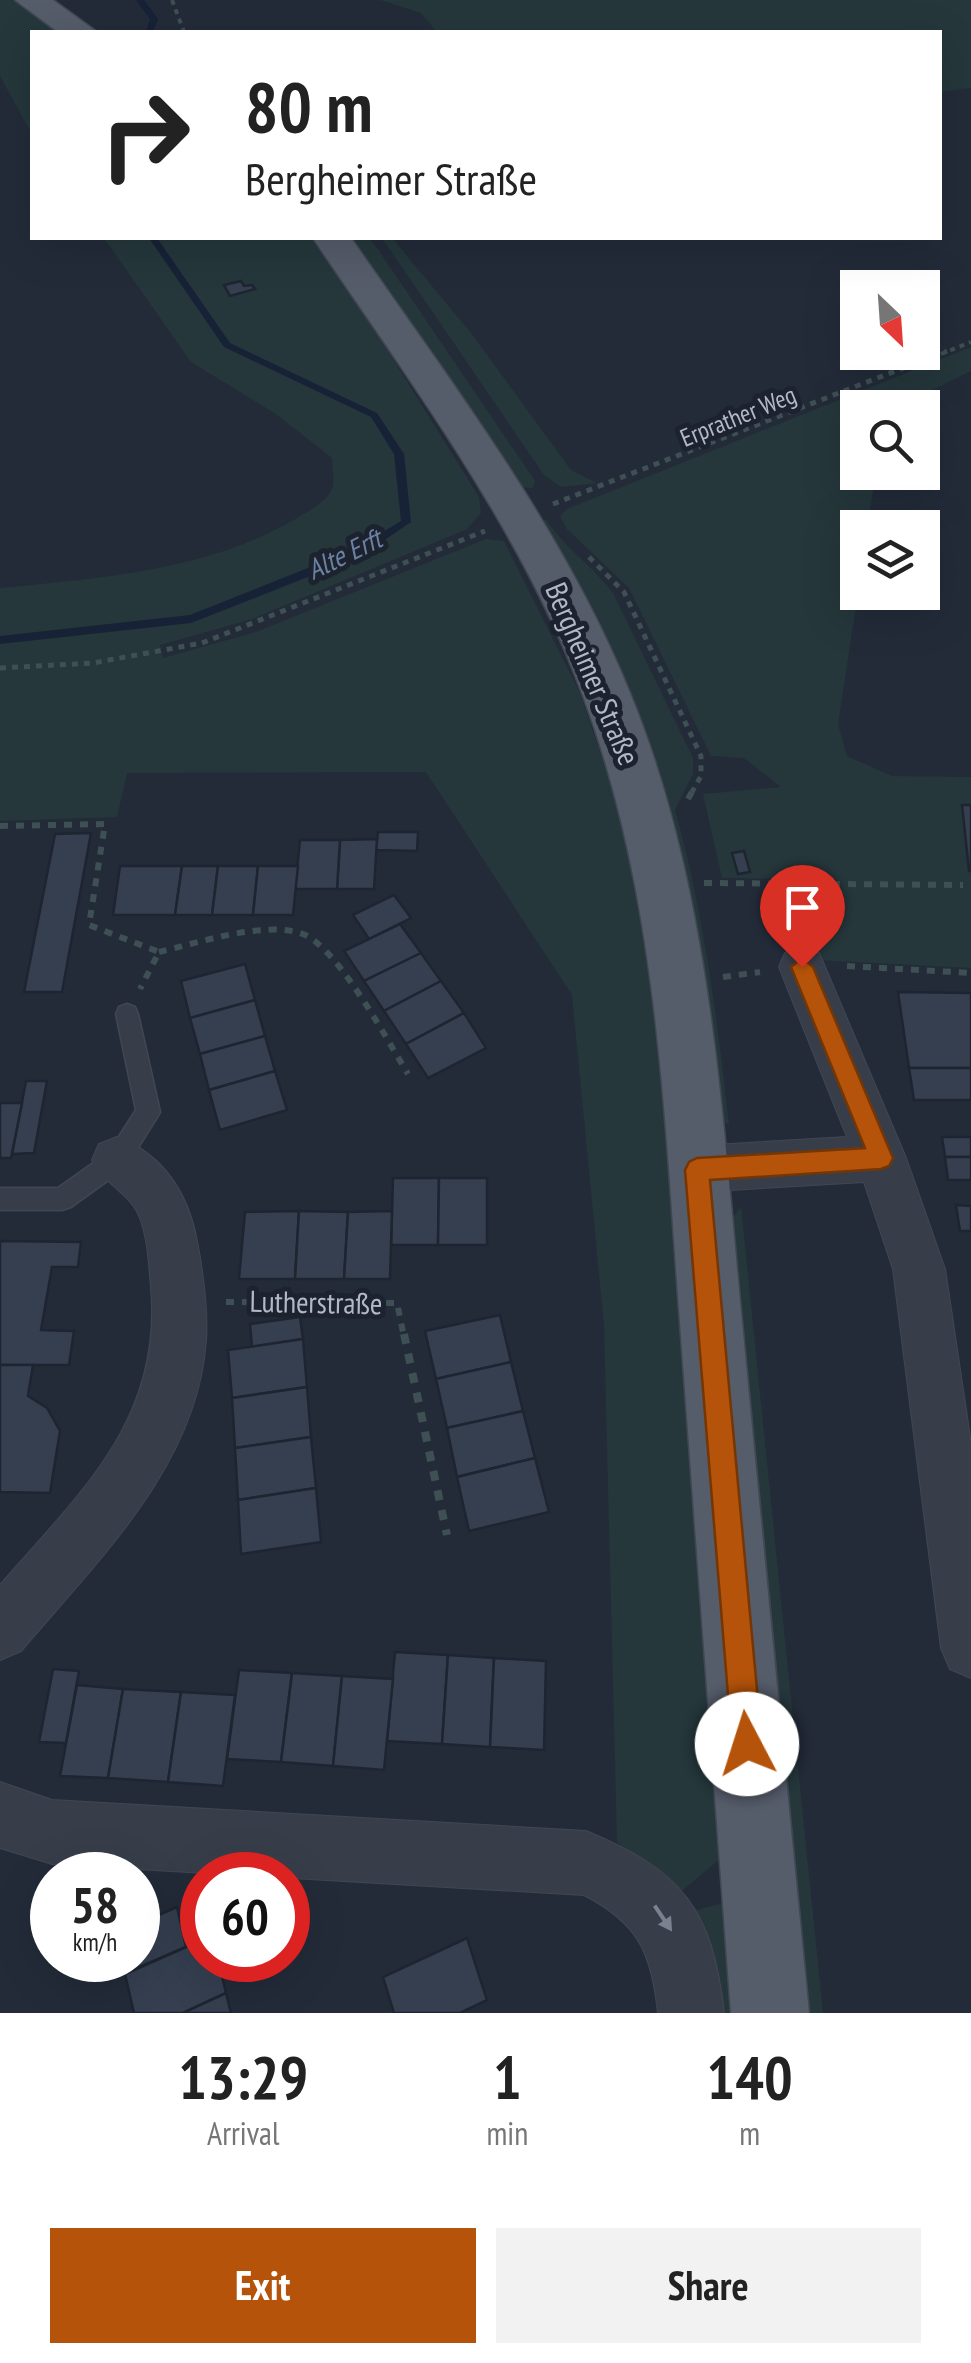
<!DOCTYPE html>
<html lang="en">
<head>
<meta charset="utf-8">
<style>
	:root { --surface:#fff; --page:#f2f2f2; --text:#222; --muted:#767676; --accent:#b45309 }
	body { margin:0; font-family:"PT Sans Narrow",sans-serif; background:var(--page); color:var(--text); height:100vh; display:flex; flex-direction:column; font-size:38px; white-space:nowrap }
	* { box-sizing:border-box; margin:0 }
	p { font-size:32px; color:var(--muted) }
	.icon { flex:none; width:55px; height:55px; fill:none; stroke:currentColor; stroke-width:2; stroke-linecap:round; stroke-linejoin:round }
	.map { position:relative; height:2013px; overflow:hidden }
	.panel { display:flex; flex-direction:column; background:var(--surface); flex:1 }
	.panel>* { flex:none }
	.guide { position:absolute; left:30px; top:30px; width:912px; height:210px; border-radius:0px; box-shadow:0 10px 40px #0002; background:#fff; color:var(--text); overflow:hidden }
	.needle { width:65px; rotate:155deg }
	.tools { position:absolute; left:840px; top:270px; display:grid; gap:20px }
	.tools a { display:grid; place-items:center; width:100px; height:100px; border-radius:0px; background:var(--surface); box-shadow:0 10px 40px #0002; font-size:50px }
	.speed { position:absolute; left:30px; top:1852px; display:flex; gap:20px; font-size:50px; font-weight:700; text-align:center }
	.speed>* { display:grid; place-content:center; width:130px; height:130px; border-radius:50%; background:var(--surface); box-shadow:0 10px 40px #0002; line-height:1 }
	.speed small { font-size:25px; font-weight:400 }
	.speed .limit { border:15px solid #d22; background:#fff; color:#111 }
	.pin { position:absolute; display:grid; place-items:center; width:85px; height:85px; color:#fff; margin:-102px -42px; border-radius:50% 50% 50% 0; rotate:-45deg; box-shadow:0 0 10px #0007 }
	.pin .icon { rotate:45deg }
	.me { position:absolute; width:110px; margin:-55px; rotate:355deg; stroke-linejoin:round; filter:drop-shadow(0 0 8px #0008) }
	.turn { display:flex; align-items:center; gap:35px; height:210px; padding:0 50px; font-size:45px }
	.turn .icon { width:130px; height:130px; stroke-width:2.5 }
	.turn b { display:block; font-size:70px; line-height:85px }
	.eta { display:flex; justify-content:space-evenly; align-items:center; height:170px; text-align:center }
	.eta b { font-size:60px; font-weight:800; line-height:70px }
	.action { display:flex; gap:20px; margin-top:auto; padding:20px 50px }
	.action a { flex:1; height:115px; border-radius:0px; background:var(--accent); color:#fff; font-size:40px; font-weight:800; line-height:115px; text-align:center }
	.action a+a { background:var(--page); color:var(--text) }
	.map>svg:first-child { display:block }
	.green { fill:#25373b }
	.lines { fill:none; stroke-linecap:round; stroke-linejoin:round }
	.stream { fill:#172237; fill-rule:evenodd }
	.building { fill:#353f50; stroke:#1e2531; stroke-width:2.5 }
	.service-casing { stroke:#404753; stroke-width:3 }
	.minor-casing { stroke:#404753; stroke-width:2 }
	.primary-casing { stroke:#404753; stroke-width:3 }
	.path-far3 { stroke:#3e5053; stroke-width:4; stroke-dasharray:5 5; stroke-linecap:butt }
	.path-far2 { stroke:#3e5053; stroke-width:5; stroke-dasharray:6 6; stroke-linecap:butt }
	.path-far1 { stroke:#3e5053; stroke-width:6; stroke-dasharray:8 8; stroke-linecap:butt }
	.path { stroke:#3e5053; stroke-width:8; stroke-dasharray:10 10; stroke-linecap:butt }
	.service { fill:#373e4a; fill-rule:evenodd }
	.minor { fill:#373e4a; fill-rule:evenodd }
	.primary { fill:#555c6a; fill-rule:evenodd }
	.oneway { fill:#7b818e }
	.route { fill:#b45309; stroke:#753606; stroke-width:2.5 }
	.labels { text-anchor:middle; stroke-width:10; stroke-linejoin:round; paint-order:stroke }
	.far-street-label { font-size:25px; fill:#b2b8c6; stroke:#1c232f }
	.far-water-label { font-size:28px; font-style:italic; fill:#6d81a3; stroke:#1c232f }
	.street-label { font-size:30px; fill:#b2b8c6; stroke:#1c232f }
</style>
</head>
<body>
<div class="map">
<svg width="971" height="2013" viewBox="0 0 971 2013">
	<rect width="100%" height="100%" fill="#232b39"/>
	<g class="green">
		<path d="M0,0H13L63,32H32V134L0,76Z"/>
		<path d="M381,0H971V88L940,92V32H437L421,13Z"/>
		<path d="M104,238H313L342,277L479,497L481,513L467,529L252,619L160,645L163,658L256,632L486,539L504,541L579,691L622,816L652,992L671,1168L732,1849L678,1894L617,1842L604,1325L572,995L426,772L127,773L117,817L0,821V588C102,578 207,571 297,518C309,511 326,502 332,489C335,481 332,466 332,458L276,414L191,362Z"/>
		<path d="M349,238H369L377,248L535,481L533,488L518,487Z"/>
		<path d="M382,238H392L471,333L571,470L597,483L561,487L544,475Z"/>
		<path d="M971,347V371L898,407L858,408V472L876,473L867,527L858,528V593L838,724L847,756L892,776L971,777V968L817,960L803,879L722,878L703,794L781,787L744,758L711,756L629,588L567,529L560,516L567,509Z"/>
		<path d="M546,519C564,548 593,566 613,593L693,758V774L675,810C704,914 717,1018 729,1125L716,1117L685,876L646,731L598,623L541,523Z"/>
		<path d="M741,1207L823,2013H800L728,1223Z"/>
		<path d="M731,1901L738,2013H712L689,1912Z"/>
	</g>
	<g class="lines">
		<g class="stream">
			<path d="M136,0H144L158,19L153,32H146L150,19Z"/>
			<path d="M149,238H157L230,343L377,413L404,454L411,522L361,556L191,623L0,644V636L190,615L353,550L401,521L394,454L371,417L224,347Z"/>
		</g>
	</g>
	<g class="building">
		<path d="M241,281L244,286L252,285L255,289L230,296L224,285Z"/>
		<path d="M962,805H971V871H969Z"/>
		<path d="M378,832H418L417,851L376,850Z"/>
		<path d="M91,833L62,992H24L55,834Z"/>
		<path d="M377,839L374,889H337L340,840Z"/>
		<path d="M300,840H340L337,889H295Z"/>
		<path d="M744,851L750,872L738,874L732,853Z"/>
		<path d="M120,866H182L175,915H113Z"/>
		<path d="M182,866H218L212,915H175Z"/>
		<path d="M218,866H258L253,915H212Z"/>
		<path d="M258,866H298L293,915H253Z"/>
		<path d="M394,895L411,918L369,939L353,915Z"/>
		<path d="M400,924L421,953L364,981L344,951Z"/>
		<path d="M421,953L441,981L384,1011L364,981Z"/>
		<path d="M245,964L255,1000L190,1018L181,981Z"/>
		<path d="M441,981L464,1013L406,1044L384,1011Z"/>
		<path d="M898,992L971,993V1068H909Z"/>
		<path d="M255,1000L265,1036L200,1054L190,1018Z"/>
		<path d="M464,1013L486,1048L428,1078L406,1044Z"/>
		<path d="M265,1036L275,1071L209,1090L200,1054Z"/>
		<path d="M909,1068H971V1100H914Z"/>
		<path d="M275,1071L287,1110L220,1130L209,1090Z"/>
		<path d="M26,1081H47L34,1153L12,1154Z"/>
		<path d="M0,1103H22L11,1158H0Z"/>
		<path d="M942,1137H971V1157H945Z"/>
		<path d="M945,1157H971V1180H948Z"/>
		<path d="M393,1178H439L438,1245H391Z"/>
		<path d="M439,1178H487V1245H438Z"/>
		<path d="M956,1205L971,1206V1231H960Z"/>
		<path d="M299,1211L295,1279H239L245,1212Z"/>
		<path d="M299,1211L348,1212L344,1279H295Z"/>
		<path d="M392,1211L390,1279H344L348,1212Z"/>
		<path d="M0,1241L81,1242L78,1267H52L41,1330L74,1331L69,1365H0Z"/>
		<path d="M500,1315L511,1362L436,1379L425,1331Z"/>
		<path d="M300,1317L303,1339L252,1347L250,1324Z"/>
		<path d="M303,1339L307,1387L232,1398L228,1350Z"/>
		<path d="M511,1362L523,1411L447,1428L436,1379Z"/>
		<path d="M0,1365H33L28,1396L47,1408L60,1431L50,1493L0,1492Z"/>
		<path d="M307,1387L311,1437L235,1448L232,1398Z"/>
		<path d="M523,1411L535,1458L457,1477L447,1428Z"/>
		<path d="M311,1437L316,1488L238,1500L235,1448Z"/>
		<path d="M535,1458L549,1512L469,1531L457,1477Z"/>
		<path d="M316,1488L321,1542L241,1554L238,1500Z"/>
		<path d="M395,1652L448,1655L442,1744L387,1741Z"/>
		<path d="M448,1655L494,1658L490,1747L442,1744Z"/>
		<path d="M494,1658L546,1661L544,1750L490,1747Z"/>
		<path d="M53,1669L79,1671L66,1743L39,1742Z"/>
		<path d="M239,1670L292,1673L281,1762L227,1759Z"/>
		<path d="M292,1673L342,1676L333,1766L281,1762Z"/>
		<path d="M342,1676L393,1679L384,1770L333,1766Z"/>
		<path d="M77,1685L123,1689L108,1778L60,1776Z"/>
		<path d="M123,1689L181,1692L168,1782L108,1778Z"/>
		<path d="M181,1692L235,1695L223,1786L168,1782Z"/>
		<path d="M177,1907L186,1947L130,1971L127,1960H138V1924Z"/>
		<path d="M467,1938L487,2000L460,2013H394L383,1977Z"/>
		<path d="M202,1940V1960H218L226,1993L183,2013H134L125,1974Z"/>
		<path d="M226,1993L231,2013H183Z"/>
	</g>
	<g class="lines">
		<defs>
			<path id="service" d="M127,1004L135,1007L138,1014L160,1112L156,1119L125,1168L71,1207L62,1210H0V1188H58L109,1152L136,1110L116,1014L119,1007Z"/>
			<g id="minor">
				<path d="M802,947L819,953L825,967L906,1158L945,1269L971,1444V1678L950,1669L941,1648L893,1269L864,1182L697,1192L679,1185L672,1169L679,1153L697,1146L847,1137L779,967L785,953Z"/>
				<path d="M117,1137C163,1154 188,1193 197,1241C203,1273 208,1307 206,1340C198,1465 97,1561 21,1651L0,1660V1585C80,1493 163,1420 151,1287C149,1265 148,1239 140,1218C131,1193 103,1184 92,1160L99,1144Z"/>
				<path d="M0,1782L52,1800L586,1831C682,1871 712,1908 724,2013H658C652,1954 639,1923 584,1895L52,1864L0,1848Z"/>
			</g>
			<g id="primary">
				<path d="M15,0H53L97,32H58Z"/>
				<path d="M313,238H351C452,384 563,528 630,693C710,888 721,1104 741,1311C763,1545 786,1779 809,2013H731C714,1783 697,1553 680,1323C664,1112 658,896 583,696C522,530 411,384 313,238Z"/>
			</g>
		</defs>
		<use href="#service" class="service-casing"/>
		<use href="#minor" class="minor-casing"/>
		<use href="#primary" class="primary-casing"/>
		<g class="path-far3">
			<path d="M172,0L184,32"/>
			<path d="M941,354L971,342"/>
		</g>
		<g class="path-far2">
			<path d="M553,504L947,351"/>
			<path d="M589,557L624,592L701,756V776L692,792"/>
			<path d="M0,668L93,663L202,643L485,531"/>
		</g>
		<g class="path-far1">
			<path d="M688,799L693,790"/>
			<path d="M0,826L105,824L89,925L159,952L140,989"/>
			<path d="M704,883L963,885"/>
			<path d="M159,952C197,943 266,920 303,934C338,948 387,1040 408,1074"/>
			<path d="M847,966L971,973"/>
			<path d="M723,977L760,972"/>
			<path d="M226,1302L397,1303L404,1337"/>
		</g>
		<path class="path" d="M404,1334L447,1535"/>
		<use href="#service" class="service"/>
		<use href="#minor" class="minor"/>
		<use href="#primary" class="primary"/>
	</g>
	<defs><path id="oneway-solid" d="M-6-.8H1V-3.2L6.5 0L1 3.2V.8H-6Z" transform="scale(2.5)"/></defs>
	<use class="oneway" href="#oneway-solid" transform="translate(663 1918) rotate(56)"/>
	<path class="route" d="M802,958L813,967L893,1158L889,1166L881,1169L710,1180L762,1744L757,1755L747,1759L737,1755L732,1744L685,1170L689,1162L697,1158L865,1148L791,967Z"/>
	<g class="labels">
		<g class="far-street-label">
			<text transform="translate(738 416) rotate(-22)" y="9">Erprather Weg</text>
		</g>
		<g class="far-water-label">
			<text transform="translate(344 554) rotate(-26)" y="10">Alte Erft</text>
		</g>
		<g class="street-label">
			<text transform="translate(592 674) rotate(67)" y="10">Bergheimer Straße</text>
			<text transform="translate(316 1303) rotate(1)" y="10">Lutherstraße</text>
		</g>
	</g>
</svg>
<div class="tools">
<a><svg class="needle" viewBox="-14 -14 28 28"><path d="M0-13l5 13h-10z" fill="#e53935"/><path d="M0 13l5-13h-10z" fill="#767676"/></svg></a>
<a><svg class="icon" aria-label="search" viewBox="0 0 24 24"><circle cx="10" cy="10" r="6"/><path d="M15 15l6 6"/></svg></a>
<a><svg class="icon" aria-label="layers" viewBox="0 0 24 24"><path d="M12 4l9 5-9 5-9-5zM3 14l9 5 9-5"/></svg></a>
</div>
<div class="speed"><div>58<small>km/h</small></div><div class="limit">60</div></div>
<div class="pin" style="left:802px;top:967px;background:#d93025"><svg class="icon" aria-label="arrive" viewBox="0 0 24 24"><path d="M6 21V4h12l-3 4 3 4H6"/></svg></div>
<svg class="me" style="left:747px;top:1744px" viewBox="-20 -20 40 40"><circle r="19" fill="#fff"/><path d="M0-13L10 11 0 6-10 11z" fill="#b45309"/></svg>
<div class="guide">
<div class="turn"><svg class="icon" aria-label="right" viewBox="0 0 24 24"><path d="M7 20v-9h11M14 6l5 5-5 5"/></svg><div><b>80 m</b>Bergheimer Straße</div></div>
</div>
</div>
<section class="panel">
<div class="eta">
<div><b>13:29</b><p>Arrival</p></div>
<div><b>1</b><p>min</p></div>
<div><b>140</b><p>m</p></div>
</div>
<div class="action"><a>Exit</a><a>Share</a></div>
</section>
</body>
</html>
